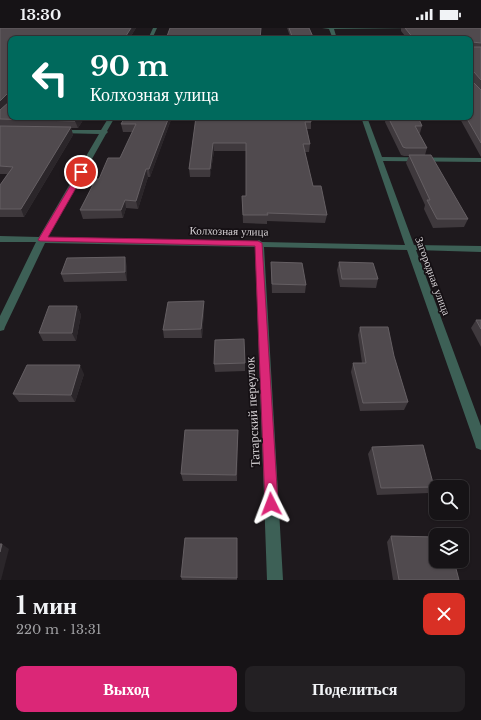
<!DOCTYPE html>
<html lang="ru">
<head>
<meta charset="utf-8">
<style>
	:root { --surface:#161316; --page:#232023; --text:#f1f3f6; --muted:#9e9ea1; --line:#353235; --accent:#db2777 }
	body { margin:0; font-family:"Libre Baskerville",serif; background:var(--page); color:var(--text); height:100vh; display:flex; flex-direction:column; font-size:15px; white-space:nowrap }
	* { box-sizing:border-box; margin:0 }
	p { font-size:13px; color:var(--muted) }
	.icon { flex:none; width:22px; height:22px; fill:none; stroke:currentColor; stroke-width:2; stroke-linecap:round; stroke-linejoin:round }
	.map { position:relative; height:552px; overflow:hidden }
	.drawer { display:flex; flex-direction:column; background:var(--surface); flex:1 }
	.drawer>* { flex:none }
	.guide { position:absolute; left:8px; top:8px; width:465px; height:84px; border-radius:8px; box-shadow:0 1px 3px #0004,0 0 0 1px var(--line); background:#00695c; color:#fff; overflow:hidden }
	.fabs { position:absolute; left:429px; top:452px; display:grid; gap:8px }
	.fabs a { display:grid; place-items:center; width:40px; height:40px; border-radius:8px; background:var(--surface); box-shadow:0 1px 3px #0004,0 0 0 1px var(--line); font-size:20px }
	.pin { position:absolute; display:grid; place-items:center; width:34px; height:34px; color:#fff; margin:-17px; border:2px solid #fff; border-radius:50%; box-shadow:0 1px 4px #0007 }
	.me { position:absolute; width:44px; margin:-22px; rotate:357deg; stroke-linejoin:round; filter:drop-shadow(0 0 3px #0008) }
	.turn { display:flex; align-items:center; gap:14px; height:84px; padding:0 16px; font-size:18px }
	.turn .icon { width:52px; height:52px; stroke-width:2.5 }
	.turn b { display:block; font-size:28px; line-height:34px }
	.round { display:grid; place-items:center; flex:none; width:42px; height:42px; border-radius:8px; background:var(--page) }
	.overview { display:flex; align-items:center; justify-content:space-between; height:68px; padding:0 16px }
	h1 { font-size:24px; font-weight:700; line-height:30px }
	.button { display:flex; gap:8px; margin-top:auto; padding:8px 16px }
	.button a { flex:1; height:46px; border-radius:8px; background:var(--accent); color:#fff; font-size:16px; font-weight:700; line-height:46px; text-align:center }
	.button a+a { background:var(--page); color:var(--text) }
	.status { display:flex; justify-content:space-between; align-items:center; height:28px; padding:0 20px; background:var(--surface); direction:ltr }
	.status svg { height:11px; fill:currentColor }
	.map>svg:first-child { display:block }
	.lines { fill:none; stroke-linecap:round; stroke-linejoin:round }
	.street { fill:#3d6056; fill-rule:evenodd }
	.wall { fill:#3f393d }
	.shaded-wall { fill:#2b262a }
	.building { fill:#504a4e; stroke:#655f63 }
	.route { fill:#db2777; stroke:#8e194d }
	.labels { text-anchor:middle; stroke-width:3.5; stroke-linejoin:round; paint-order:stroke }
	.street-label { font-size:11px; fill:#d6d2d5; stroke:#151014 }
	.near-street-label { font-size:13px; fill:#d6d2d5; stroke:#151014 }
</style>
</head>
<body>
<div class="status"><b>13:30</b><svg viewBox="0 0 49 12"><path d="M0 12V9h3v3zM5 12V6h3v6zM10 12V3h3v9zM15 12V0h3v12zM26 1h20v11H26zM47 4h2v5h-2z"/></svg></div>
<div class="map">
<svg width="481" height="552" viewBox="0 0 481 552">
	<rect width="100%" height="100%" fill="#1e191d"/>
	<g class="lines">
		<g class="street">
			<path d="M153,0H157L152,11H148Z"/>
			<path d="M322,0H417L334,1L337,11H333L329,1Z"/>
			<path d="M109,89H115L107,103L108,104L106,106L48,209L256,214L259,212L262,214L405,217L361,89H367L382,129L481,130V134L383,133L414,217L481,218V224L416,222L481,398V422L476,420L475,416L407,222L264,219L283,552H267L255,219L45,215L5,299L4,302L0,303V288L36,214H0V208L39,209L99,106L58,105L56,104V102H101Z"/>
		</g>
	</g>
	<g class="wall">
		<path d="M0,0H136L129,11H11L85,89L78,100H71L73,107L24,189H0V157L7,146H0Z"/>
		<path d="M287,0H309L314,11H291Z"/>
		<path d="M401,0H481V129L459,89H470L401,3Z"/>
		<path d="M125,89H172L150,149H148L138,181L126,180L123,190L83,191L80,182L99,151L120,130L133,104H123L121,96Z"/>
		<path d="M196,89L311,94V101H307L310,116L309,124H305L313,158L327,187L325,195L267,193V196L243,195L242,168H246V123H214L210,149H190L189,141Z"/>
		<path d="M386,89H418L422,98L420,105H419L427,120L425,127L468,191L464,199L433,200L424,181L425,177L406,135L409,128H404L401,127L385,94Z"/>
		<path d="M271,234L306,257L305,265H272L271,242Z"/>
		<path d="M339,234L378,251L376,260L340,259L337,242Z"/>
		<path d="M127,238V253L64,254L61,246Z"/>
		<path d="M77,278L81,287L76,313H43L39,305Z"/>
		<path d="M204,282L202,310H164L163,302Z"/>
		<path d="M476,292H481V319L471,300Z"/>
		<path d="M360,299L394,328L408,374L404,382L360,383L351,344L353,335H362L358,307Z"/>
		<path d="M245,335V343L215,344L214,336Z"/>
		<path d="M84,346L75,374H19L13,366Z"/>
		<path d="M238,402L237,453H183L181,446Z"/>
		<path d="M372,419L434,459L429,465L377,467L368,426Z"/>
		<path d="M391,508L459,552H393L387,514Z"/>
		<path d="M237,510V552H182L181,549Z"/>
	</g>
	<g class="shaded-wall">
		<path d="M131,0H136L129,11H124Z"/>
		<path d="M7,66L10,73L0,83V73Z"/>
		<path d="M78,89H85L78,100L75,93Z"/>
		<path d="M169,89H172L150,149L149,141Z"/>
		<path d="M71,99L73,107L24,189L21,181Z"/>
		<path d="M213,115L214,123L210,149V141Z"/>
		<path d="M146,141L148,149L138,181L136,173Z"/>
		<path d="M125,172L126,180L123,190L121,182Z"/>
		<path d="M125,229L127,238V253L125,244Z"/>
		<path d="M204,273V282L202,310L201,301Z"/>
		<path d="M77,278L81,287L76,313L72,305Z"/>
		<path d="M80,337L84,346L75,374L71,367Z"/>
		<path d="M2,516L9,521L1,552H0V524Z"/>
	</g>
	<g class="building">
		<path d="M0,0H131L124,11H11V89H78L75,93L0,91V82L9,74V66H7L0,73Z"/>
		<path d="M170,0H261L260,11H201V10L199,9L198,11H166Z"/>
		<path d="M289,0H309L314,11H293Z"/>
		<path d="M405,0H481V15L472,14L471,19H481V52L474,44H471V52L481,62V115L466,89H470V11H414Z"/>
		<path d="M125,89H169L149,141H146L136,173L125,172L121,182H80L96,151H99L108,130H120L136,96H121Z"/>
		<path d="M196,89H310L311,94H305L310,116H303L313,158H321L327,187L267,185L268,187H243L242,168H246V115H213L210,141H189Z"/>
		<path d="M388,89H418L422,98H415L427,120H406L403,119Z"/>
		<path d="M0,98L71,99L21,181H0V157L13,139L0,138Z"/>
		<path d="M409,127H431L468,191H437L427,172H430Z"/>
		<path d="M125,229V244L61,246L67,230Z"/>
		<path d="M271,234L302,235L306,257L272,256Z"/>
		<path d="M339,234L373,235L378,251H342Z"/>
		<path d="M204,273L201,301L163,302L168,274Z"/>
		<path d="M49,278H77L72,305H39Z"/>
		<path d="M476,292H481V301Z"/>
		<path d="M360,299H388L394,328L408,374L363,375L353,335H366Z"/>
		<path d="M244,311L245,335L214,336L215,312Z"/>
		<path d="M27,337H80L71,367L13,366Z"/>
		<path d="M185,402H238L236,447L181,446Z"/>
		<path d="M423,417L434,459L381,460L372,419Z"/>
		<path d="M391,508L436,509V533H454L459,552H399Z"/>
		<path d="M185,510H237V550L181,549Z"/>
		<path d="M0,516H2L0,524Z"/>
	</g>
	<path class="route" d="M79,143L85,144L48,209L258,213L262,215L278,476L276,480L271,482L267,480L265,476L255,218L40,213L38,212Z"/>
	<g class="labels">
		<g class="street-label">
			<text transform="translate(229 203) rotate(1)" y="4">Колхозная улица</text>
			<text transform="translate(433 248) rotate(70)" y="4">Загородная улица</text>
		</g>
		<g class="near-street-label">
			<text transform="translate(252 384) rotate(-93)" y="5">Татарский переулок</text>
		</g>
	</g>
</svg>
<div class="fabs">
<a><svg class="icon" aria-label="search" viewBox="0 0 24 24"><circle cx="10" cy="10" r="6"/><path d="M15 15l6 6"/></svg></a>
<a><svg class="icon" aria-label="layers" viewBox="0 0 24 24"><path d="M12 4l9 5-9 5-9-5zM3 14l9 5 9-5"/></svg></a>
</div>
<div class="pin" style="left:81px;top:144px;background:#d93025"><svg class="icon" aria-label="arrive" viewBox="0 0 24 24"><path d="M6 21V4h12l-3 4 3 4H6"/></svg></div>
<svg class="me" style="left:271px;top:476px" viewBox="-20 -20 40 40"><path d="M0-17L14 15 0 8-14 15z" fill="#db2777" stroke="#fff" stroke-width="4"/></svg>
<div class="guide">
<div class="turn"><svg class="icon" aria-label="left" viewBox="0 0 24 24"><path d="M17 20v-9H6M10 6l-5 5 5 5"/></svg><div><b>90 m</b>Колхозная улица</div></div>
</div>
</div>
<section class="drawer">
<div class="overview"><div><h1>1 мин</h1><p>220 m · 13:31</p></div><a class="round" style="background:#d93025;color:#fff"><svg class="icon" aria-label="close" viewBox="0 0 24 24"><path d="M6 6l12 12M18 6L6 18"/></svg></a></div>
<div class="button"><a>Выход</a><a>Поделиться</a></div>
</section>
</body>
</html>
